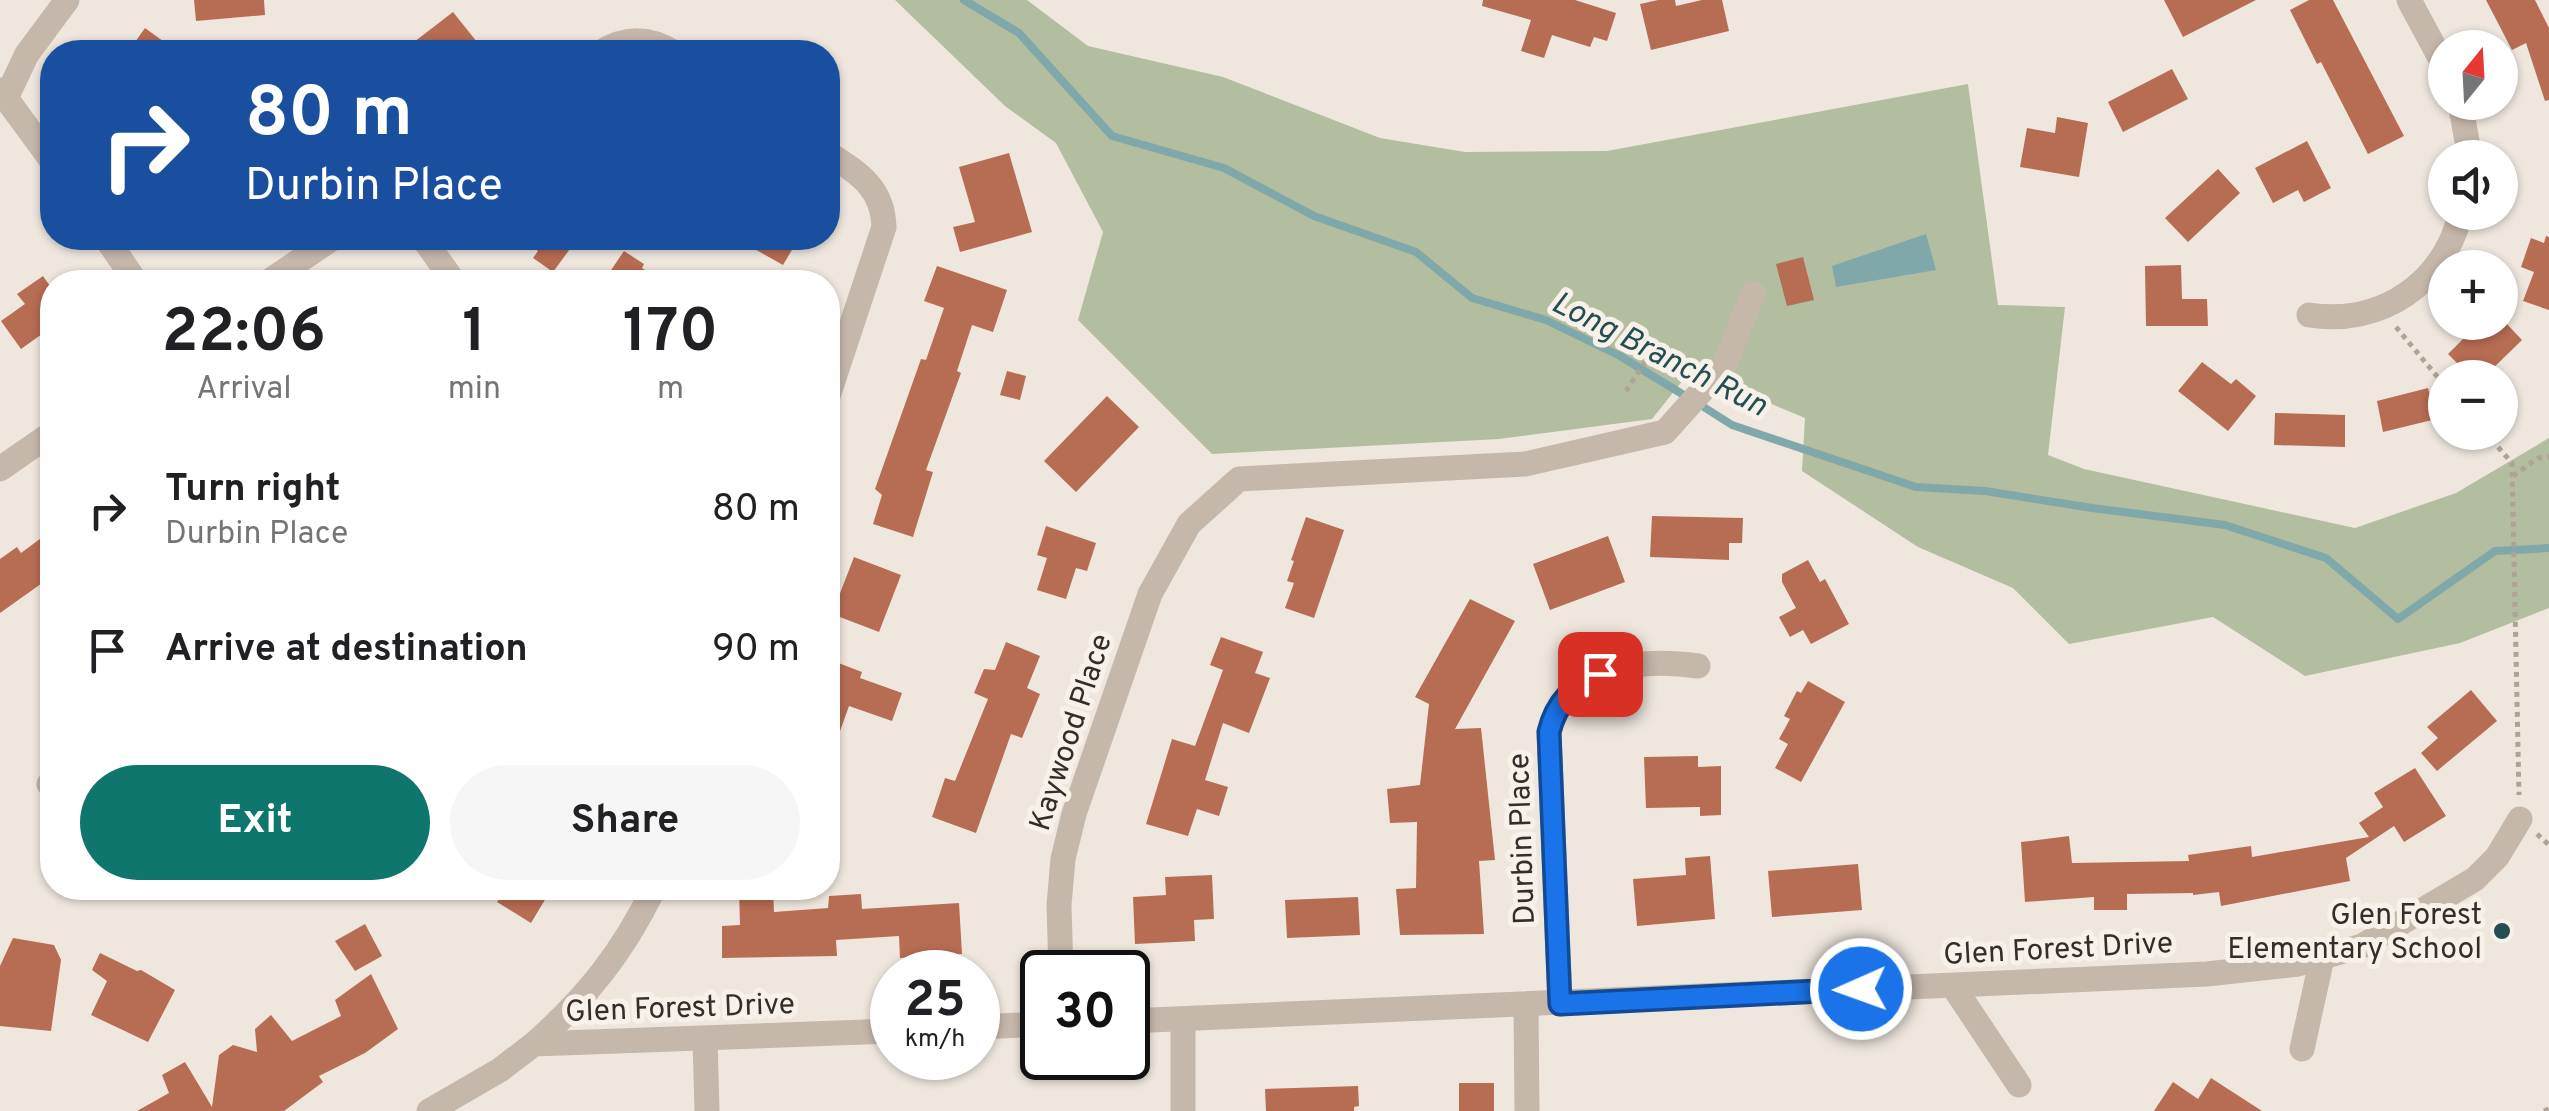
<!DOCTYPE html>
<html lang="en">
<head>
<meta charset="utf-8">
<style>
	:root { --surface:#fff; --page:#f6f6f6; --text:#202124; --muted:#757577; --accent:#0f766e }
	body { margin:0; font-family:Overpass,sans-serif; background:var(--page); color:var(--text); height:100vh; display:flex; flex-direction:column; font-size:38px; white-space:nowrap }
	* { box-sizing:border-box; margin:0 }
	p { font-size:32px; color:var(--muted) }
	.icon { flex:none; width:55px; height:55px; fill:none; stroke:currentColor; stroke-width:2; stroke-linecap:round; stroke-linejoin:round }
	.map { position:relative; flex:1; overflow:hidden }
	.sheet { position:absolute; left:40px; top:270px; width:800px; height:630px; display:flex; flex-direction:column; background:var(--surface); border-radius:40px; box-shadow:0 2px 8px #0004 }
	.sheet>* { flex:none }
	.top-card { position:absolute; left:40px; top:40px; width:800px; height:210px; border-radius:40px; box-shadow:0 2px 8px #0004; background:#1a4fa0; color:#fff; overflow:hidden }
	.needle { width:65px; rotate:18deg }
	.controls { position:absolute; left:2428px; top:30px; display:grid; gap:20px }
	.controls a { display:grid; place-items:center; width:90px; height:90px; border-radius:50%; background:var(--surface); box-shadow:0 2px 8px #0004; font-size:50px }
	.speed { position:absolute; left:870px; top:950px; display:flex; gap:20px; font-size:50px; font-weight:700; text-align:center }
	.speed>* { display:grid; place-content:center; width:130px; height:130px; border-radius:50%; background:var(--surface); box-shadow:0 2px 8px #0004; line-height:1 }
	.speed small { font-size:25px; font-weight:400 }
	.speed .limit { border:5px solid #111; border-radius:15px; background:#fff; color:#111 }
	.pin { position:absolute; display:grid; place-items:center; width:85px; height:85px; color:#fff; margin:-42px; border-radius:20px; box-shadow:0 5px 15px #0006 }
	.me { position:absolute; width:110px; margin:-55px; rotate:268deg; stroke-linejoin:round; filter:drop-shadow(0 0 8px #0008) }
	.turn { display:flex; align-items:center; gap:35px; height:210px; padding:0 40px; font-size:45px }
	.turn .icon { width:130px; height:130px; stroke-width:2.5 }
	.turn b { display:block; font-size:70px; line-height:85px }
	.eta { display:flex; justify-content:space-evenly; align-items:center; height:170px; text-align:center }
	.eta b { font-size:60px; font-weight:700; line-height:70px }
	.action { display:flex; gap:20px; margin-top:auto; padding:20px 40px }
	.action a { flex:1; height:115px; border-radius:60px; background:var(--accent); color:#fff; font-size:40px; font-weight:700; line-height:115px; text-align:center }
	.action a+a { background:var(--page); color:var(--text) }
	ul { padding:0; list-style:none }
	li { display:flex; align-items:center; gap:30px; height:140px; padding:0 40px }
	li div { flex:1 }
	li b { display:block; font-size:38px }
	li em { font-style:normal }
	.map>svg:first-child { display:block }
	.green { fill:#b3bda0 }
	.water { fill:#80a7a9 }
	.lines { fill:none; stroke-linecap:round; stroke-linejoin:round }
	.stream { stroke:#80a7a9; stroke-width:8 }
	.building { fill:#b76c54 }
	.path { stroke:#b2a296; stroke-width:5; stroke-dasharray:5 5; stroke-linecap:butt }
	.minor { stroke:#c6b7ab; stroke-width:25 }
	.route-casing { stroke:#114b97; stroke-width:25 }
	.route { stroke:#1a73e8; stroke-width:18 }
	.poi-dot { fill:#244e51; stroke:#f7f1ea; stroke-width:4 }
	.labels { text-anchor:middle; stroke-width:10; stroke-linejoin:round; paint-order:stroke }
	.street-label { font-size:30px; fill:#352d29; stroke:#f7f1ea }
	.poi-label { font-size:30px; fill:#352d29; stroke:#f7f1ea; text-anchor:end }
	.water-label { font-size:32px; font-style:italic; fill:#244e51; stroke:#f7f1ea }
</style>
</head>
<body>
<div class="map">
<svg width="2549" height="1111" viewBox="0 0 2549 1111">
	<rect width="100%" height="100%" fill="#efe7de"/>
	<path class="green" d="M895,0H1027L1088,46L1223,77L1380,138L1465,152L1607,151L1968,84L1998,305L2065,307L2048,455L2084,469L2355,528L2456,493L2549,438V608L2460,643L2305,676L2213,617L2069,644L2013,588L1918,547L1802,471L1805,418L1691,370L1652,419L1499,439L1212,454L1078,320L1103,232L1056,143L1005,106Z"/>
	<path class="water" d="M1926,234L1936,270L1836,287L1832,266Z"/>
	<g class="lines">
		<g class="stream">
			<path d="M964,0L1019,33L1112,136L1224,168L1314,216L1416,252L1472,298L1546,320L1620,356L1687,397"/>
			<path d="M1699,404L1732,425L1916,487L1985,491L2092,508L2225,525L2326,558L2398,619L2495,551L2549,548"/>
		</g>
	</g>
	<g class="building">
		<path d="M194,0H264L265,15L196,21Z"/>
		<path d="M1483,0H1575L1616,13L1607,41L1594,37L1590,47L1552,35L1544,58L1521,51L1531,20L1482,6Z"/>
		<path d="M1658,0H1675L1676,6L1702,0H1722L1729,31L1651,50L1640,4Z"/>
		<path d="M2164,0H2256L2183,37Z"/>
		<path d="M2309,0H2333L2404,136L2368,154L2321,62L2317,64L2290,10Z"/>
		<path d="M2486,0H2535L2549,28V100L2545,101L2526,43L2512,50Z"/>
		<path d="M453,12L477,42L463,52H401Z"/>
		<path d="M145,28L178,52H128Z"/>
		<path d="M2172,69L2188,99L2123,132L2108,102Z"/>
		<path d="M2057,117L2088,123L2079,177L2020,167L2027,128L2055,133Z"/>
		<path d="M2307,141L2331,188L2304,202L2298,190L2273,203L2255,168Z"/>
		<path d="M1009,153L1032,232L960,252L953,227L975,222L959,167Z"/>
		<path d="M2218,169L2240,193L2188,242L2165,218Z"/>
		<path d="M2546,236L2549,237V310L2523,301L2534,272L2521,267L2531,238L2544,243Z"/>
		<path d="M522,238H578L553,272L533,258L538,251Z"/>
		<path d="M735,238H799L783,265Z"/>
		<path d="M624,251L644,264L642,268L664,282H603Z"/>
		<path d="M1803,257L1814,300L1787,306L1776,264Z"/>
		<path d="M2181,265L2182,299H2207L2208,326H2146L2145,266Z"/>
		<path d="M937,266L1007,290L993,332L972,325L957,371L961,373L926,470L933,472L913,537L873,524L882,495L875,489L921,359L926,360L944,308L924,301Z"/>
		<path d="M43,276L52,289V327L21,349L1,321L25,304L17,294Z"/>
		<path d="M2480,322H2505L2522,340L2483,378H2472L2448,354Z"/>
		<path d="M2202,362L2231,384L2236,379L2256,396L2228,431L2178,391Z"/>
		<path d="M1007,371L1026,376L1020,400L1000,395Z"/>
		<path d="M2428,388L2436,419L2383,432L2377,401Z"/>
		<path d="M1107,396L1139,427L1076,492L1044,461Z"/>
		<path d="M2275,413L2345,415V447L2274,445Z"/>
		<path d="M1652,516L1743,518L1742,543H1729V560L1650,557Z"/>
		<path d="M1306,517L1344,530L1314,618L1285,608L1294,583L1287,581L1294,561L1291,560Z"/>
		<path d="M1046,526L1096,543L1087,571L1076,568L1066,599L1037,590L1047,558L1037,555Z"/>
		<path d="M52,530V576L0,613V559L17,547L21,553Z"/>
		<path d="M1608,536L1625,582L1550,610L1533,564Z"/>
		<path d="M854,557L901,575L879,632L832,614Z"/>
		<path d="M1808,560L1820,582L1825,579L1849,624L1811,644L1803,630L1790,637L1779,617L1796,608L1782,582V574Z"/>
		<path d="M1470,599L1515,621L1455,729L1481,728L1495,860L1479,861L1484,934L1400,935L1396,889L1416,888L1417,822L1390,823L1387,789L1420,785L1429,704L1415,697Z"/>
		<path d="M1221,637L1263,652L1255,673L1270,678L1249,733L1223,723L1205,780L1228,787L1219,816L1197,809L1188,836L1146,824L1172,739L1195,746L1223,670L1210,665Z"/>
		<path d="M1006,642L1040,656L1027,688L1040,694L1022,738L1011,734L976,833L932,817L945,778L955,781L988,699L974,693L984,669L995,670Z"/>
		<path d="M828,659L862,672L860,678L902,693L892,721L849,706L830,759H828Z"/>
		<path d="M1808,681L1845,702L1801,782L1775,768L1788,744L1779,739L1790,719L1784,716L1797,691L1801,693Z"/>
		<path d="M2471,690L2497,721L2437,771L2421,753L2438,738L2427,727Z"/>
		<path d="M1698,756V767L1721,766V815L1700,816V807L1646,808L1644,757Z"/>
		<path d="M2415,768L2446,816L2404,842L2394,826L2346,858L2350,881L2221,906L2219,892L2193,895V893L2127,894V910H2094V897L2025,902L2021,842L2069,836L2072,863L2189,861L2188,855L2251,846L2252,857L2369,837L2359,823L2383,807L2374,793Z"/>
		<path d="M1710,856L1715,919L1637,926L1633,879L1686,875L1685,858Z"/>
		<path d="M1858,864L1862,910L1772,917L1768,871Z"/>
		<path d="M1212,875L1214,919L1194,920L1195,941L1135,944L1133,897L1166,895L1165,877Z"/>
		<path d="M507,888H552L531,923L497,902Z"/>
		<path d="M739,888H773L774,912L828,908L829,896L861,894L862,909L959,903L962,954L900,958L899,936L836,940L837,956L722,958V926L740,925Z"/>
		<path d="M1358,897L1360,935L1287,938L1285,900Z"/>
		<path d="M365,924L382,956L355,971L335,941Z"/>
		<path d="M13,938L54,945L61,960L51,1031L0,1026V966Z"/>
		<path d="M100,953L137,971L141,970L175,990L148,1042L91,1015L107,981L92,970Z"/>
		<path d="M371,974L398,1029L365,1053L319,1076L323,1082L284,1111H137L169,1093L162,1075L185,1062L212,1107L219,1055L233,1045L257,1052L255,1029L271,1015L292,1041L341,1016L335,1000Z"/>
		<path d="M2211,1078L2262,1111H2154L2173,1082L2198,1099Z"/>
		<rect x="1459" y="1083" width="35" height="28"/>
		<path d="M1358,1086L1359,1106L1354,1107V1111H1266L1265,1089Z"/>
	</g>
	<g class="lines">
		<g class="path">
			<path d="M2396,327L2445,386"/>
			<path d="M1626,391L1657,344"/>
			<path d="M2485,432L2512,463L2519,795"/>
			<path d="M2513,476L2538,458L2549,457"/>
			<path d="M2537,834L2549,845"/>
			<path d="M2544,1111L2549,1109"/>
		</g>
		<g class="minor">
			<path d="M2409,0L2445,67"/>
			<path d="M601,52C626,37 648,37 673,52"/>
			<path d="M0,90L52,161"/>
			<path d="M6,98L27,54L67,0"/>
			<path d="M2460,102L2470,158"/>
			<path d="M828,153C858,173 883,187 884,227L828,396"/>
			<path d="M106,238L136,282"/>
			<path d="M423,238L454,282"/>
			<path d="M268,282L333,238"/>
			<path d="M2309,315C2381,326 2444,284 2461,212"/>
			<path d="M0,469L52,433"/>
			<path d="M49,784L52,783"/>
			<path d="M1061,972L1059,905L1063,859L1074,814L1150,594L1189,524L1239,479L1525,464L1665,432L1724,366L1753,294"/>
			<path d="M1953,986L2019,1085"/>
			<path d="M1560,1004L1549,732C1565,665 1641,658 1698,666"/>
			<path d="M1526,1006L1527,1111"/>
			<path d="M1183,1019V1111"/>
			<path d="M1128,1021L2207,974L2298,964L2362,946L2475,879L2497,857L2520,819"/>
			<path d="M978,1027L1042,1024"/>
			<path d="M705,1040L707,1111"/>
			<path d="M534,1044C587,997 623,952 654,888"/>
			<path d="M2302,1049L2322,958"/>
			<path d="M429,1111L500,1070L534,1044L892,1031"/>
		</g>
	</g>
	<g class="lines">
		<defs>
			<path id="route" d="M1600,674C1573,686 1556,703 1549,732L1560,1004L1861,989"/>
		</defs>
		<use href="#route" class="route-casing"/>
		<use href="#route" class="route"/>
	</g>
	<circle class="poi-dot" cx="2502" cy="931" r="10"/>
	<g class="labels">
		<g class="street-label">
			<text transform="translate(1070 732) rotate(-72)" y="10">Kaywood Place</text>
			<text transform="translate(1521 839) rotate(-92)" y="10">Durbin Place</text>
			<text transform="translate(2058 948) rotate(-3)" y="10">Glen Forest Drive</text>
			<text transform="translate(680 1007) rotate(-2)" y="10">Glen Forest Drive</text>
		</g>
		<g class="poi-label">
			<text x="2482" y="924">Glen Forest<tspan x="2482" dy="34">Elementary School</tspan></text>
		</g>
		<g class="water-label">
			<text transform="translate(1660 353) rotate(27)" y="11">Long Branch Run</text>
		</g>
	</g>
</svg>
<div class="controls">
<a><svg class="needle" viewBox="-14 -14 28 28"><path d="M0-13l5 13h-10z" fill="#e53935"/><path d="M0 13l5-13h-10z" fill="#757577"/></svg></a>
<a><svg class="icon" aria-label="sound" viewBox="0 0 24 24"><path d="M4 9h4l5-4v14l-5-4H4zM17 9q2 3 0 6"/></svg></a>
<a>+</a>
<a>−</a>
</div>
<div class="speed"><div>25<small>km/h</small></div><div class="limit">30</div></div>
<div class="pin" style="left:1600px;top:674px;background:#d93025"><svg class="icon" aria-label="arrive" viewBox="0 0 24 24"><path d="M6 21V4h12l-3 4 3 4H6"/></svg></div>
<svg class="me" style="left:1861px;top:989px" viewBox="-20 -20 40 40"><circle r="17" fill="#1a73e8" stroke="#fff" stroke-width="3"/><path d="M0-11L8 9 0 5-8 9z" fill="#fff"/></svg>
<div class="top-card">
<div class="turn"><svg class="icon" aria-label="right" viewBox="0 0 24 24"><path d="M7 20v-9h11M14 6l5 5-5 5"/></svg><div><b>80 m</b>Durbin Place</div></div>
</div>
<section class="sheet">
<div class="eta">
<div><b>22:06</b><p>Arrival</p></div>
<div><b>1</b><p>min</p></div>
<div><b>170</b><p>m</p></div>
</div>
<ul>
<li><svg class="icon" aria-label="right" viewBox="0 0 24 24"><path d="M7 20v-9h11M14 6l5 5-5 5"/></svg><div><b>Turn right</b><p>Durbin Place</p></div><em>80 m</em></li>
<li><svg class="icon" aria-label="arrive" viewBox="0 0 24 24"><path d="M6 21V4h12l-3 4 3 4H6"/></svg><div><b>Arrive at destination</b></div><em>90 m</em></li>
</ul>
<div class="action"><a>Exit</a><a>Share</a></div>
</section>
</div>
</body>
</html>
